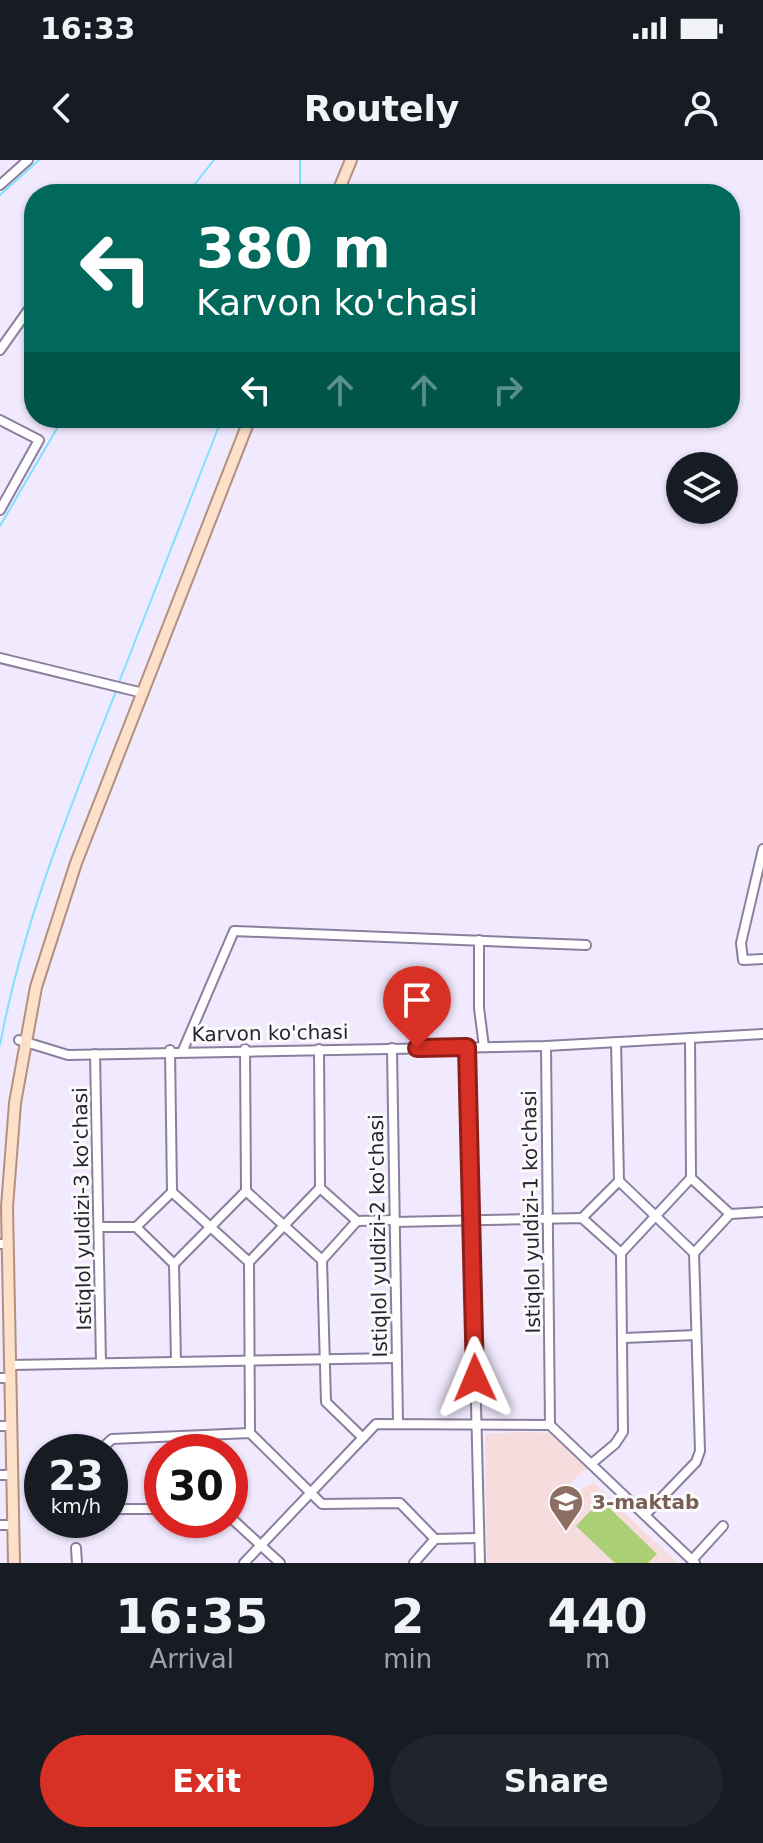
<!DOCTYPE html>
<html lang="en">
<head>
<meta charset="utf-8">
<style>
	:root { --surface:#171b24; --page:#20242c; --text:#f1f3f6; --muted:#9ea1a6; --accent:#d93025 }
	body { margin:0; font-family:"DejaVu Sans",sans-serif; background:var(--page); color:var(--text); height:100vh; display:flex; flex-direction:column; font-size:30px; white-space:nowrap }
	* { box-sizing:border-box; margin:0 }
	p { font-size:26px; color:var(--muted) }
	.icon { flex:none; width:44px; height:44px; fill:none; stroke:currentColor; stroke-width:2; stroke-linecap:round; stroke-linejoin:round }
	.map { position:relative; height:1403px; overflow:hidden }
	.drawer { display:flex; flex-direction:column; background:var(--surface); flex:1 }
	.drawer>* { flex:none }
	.guide { position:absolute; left:24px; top:24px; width:716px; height:244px; border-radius:32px; box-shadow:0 2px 6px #0004; background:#00695c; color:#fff; overflow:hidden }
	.controls { position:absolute; left:666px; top:292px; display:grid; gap:16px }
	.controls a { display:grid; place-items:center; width:72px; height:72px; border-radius:50%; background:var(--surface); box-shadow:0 2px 6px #0004; font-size:40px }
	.speed { position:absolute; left:24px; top:1274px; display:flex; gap:16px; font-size:40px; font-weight:700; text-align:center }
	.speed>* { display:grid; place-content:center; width:104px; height:104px; border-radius:50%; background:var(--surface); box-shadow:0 2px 6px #0004; line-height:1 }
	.speed small { font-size:20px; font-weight:400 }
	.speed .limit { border:12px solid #d22; background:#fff; color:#111 }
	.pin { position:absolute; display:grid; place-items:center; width:68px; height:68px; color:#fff; margin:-82px -34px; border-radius:50% 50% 50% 0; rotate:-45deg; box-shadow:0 0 8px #0007 }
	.pin .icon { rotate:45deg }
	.me { position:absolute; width:88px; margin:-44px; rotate:359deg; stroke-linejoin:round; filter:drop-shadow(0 0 6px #0008) }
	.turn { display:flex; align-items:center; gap:28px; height:168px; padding:0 40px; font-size:36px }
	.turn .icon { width:104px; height:104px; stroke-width:2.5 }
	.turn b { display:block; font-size:56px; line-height:68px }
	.lanes { display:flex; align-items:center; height:76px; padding:0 40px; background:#0003; justify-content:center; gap:40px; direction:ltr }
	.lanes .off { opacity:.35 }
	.eta { display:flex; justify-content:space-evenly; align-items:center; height:136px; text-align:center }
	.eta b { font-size:48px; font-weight:700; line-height:56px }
	.cta { display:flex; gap:16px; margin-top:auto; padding:16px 40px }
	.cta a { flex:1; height:92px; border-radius:48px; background:var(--accent); color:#fff; font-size:32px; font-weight:700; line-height:92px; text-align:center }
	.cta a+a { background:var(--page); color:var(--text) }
	.status { display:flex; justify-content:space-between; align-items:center; height:56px; padding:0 40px; background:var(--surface); direction:ltr }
	.status svg { height:22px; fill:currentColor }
	header { display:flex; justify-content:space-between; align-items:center; height:104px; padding:0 40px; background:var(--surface); font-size:36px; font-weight:700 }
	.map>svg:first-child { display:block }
	.education { fill:#f7dcde }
	.green { fill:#aacf74 }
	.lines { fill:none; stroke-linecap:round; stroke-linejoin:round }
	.stream { stroke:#7ee2fe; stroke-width:2 }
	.minor-casing { stroke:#8c7f9e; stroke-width:12 }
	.major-casing { stroke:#b2917c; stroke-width:14 }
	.minor { stroke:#fff; stroke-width:8 }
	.major { stroke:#fde0c9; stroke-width:10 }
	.route-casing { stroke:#8d1f18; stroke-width:20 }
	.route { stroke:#d93025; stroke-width:14 }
	.labels { text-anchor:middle; stroke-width:6; stroke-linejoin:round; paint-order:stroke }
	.street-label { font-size:20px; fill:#292431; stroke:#fbfbfb }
	.education-label { font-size:20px; font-weight:bold; fill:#785e54; stroke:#fbfbfb; text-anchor:start }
</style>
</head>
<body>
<div class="status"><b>16:33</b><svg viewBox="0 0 49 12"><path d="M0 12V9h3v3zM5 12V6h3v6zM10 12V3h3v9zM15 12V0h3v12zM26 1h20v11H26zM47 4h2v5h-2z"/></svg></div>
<header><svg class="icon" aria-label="back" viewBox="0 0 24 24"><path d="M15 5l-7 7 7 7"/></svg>Routely<svg class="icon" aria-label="person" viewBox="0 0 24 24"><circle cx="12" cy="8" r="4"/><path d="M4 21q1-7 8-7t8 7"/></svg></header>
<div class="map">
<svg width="763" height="1403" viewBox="0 0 763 1403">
	<rect width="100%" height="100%" fill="#f1e9fe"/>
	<path class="education" d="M519,1272L550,1273L587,1308L566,1327L571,1334L594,1323L677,1403H487L485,1274Z"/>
	<path class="green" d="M601,1340L657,1394L648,1403H615L576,1366Z"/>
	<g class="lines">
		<g class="stream">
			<path d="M187,34L214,0"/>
			<path d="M300,34V0"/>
			<path d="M0,35L39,0"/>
			<path d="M0,366L63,258"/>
			<path d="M118,525L222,258"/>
			<path d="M0,885C23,762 70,648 116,531"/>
		</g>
		<defs>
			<g id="minor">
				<path d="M0,25L28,0"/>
				<path d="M0,190L34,142"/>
				<path d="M0,260L39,280L0,350"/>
				<path d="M0,498L143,533"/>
				<path d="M763,689L741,783L743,800L763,799"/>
				<path d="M479,780V848L484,887"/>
				<path d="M690,878L691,1018"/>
				<path d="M19,880L68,895L546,886L763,874"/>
				<path d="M616,882L619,1021"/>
				<path d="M546,886L550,1265"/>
				<path d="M467,887L480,1403"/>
				<path d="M392,888L398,1264"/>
				<path d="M245,889L246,1031"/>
				<path d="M319,889L320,1028"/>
				<path d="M170,890L172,1032"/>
				<path d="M183,890L234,771L586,785"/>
				<path d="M95,894L101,1203"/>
				<path d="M691,1018L730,1054"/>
				<path d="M619,1021L694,1093"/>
				<path d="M320,1028L357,1061L395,1060"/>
				<path d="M246,1031L322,1100"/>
				<path d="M172,1032L249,1102"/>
				<path d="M582,1058L619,1021"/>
				<path d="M395,1062L582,1058L621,1093"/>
				<path d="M99,1067H136L172,1032"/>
				<path d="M136,1067L174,1104"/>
				<path d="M0,1084H3"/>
				<path d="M621,1093L691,1018"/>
				<path d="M694,1093L730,1054L763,1052"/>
				<path d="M322,1100L326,1242L363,1278"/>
				<path d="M322,1100L357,1061"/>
				<path d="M249,1102L250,1273"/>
				<path d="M249,1102L320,1028"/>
				<path d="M174,1104L246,1031"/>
				<path d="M174,1104L176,1202"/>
				<path d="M624,1178L696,1175"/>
				<path d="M11,1205L396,1198"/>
				<path d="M0,1218H5"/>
				<path d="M0,1266H6"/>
				<path d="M98,1292L112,1279L250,1273L322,1344L400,1343L435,1379L479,1378"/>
				<path d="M591,1304L615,1284L623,1272L621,1093"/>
				<path d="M0,1315H7"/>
				<path d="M110,1349H162"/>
				<path d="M645,1355L696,1302L700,1291L694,1093"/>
				<path d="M230,1357L280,1403"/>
				<path d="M0,1365H8"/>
				<path d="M76,1388L77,1403"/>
				<path d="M692,1400L723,1366"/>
				<path d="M244,1403L376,1264L550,1265L695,1403"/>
				<path d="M414,1403L435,1379"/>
			</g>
			<g id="major">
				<path d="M337,34L351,0"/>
				<path d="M14,1403L7,1047L15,943L36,827L76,703L250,258"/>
			</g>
		</defs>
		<use href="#minor" class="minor-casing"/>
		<use href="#major" class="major-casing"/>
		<use href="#minor" class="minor"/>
		<use href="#major" class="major"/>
	</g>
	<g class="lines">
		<defs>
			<path id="route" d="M417,888L467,887L475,1218"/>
		</defs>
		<use href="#route" class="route-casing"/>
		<use href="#route" class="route"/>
	</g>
	<defs>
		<symbol id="school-pin" viewBox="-11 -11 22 30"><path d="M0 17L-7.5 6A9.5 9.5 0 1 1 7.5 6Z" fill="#8d6e63" stroke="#fbfbfb"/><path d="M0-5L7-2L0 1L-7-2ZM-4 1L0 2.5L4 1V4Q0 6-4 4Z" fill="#fff"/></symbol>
	</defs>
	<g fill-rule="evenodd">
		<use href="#school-pin" x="546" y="1322" width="40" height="54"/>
	</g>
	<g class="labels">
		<g class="street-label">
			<text transform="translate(270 873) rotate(-1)" y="7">Karvon ko'chasi</text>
			<text transform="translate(82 1049) rotate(-91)" y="7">Istiqlol yuldizi-3 ko'chasi</text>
			<text transform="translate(531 1052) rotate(-91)" y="7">Istiqlol yuldizi-1 ko'chasi</text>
			<text transform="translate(378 1076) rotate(-91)" y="7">Istiqlol yuldizi-2 ko'chasi</text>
		</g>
		<g class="education-label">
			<text x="592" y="1349">3-maktab</text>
		</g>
	</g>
</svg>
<div class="controls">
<a><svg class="icon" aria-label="layers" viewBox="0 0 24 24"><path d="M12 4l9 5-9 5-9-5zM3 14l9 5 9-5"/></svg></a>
</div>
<div class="speed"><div>23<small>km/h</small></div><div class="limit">30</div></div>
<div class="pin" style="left:417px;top:888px;background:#d93025"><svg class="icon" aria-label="arrive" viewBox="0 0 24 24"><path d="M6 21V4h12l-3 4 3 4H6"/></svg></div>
<svg class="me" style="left:475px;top:1218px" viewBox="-20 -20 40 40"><path d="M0-17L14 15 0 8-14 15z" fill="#d93025" stroke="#fff" stroke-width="4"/></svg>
<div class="guide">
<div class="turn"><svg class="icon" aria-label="left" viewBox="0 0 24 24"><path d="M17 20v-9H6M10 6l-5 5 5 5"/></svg><div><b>380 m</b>Karvon ko'chasi</div></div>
<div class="lanes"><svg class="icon" aria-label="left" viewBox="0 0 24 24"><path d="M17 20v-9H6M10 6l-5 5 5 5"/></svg><svg class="icon off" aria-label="ahead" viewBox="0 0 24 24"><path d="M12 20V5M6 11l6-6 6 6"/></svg><svg class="icon off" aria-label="ahead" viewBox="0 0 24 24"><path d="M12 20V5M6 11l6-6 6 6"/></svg><svg class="icon off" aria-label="right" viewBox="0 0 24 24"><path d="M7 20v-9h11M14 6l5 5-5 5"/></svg></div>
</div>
</div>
<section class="drawer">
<div class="eta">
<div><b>16:35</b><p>Arrival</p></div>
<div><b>2</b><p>min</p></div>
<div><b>440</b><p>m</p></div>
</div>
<div class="cta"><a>Exit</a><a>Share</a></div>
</section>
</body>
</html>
